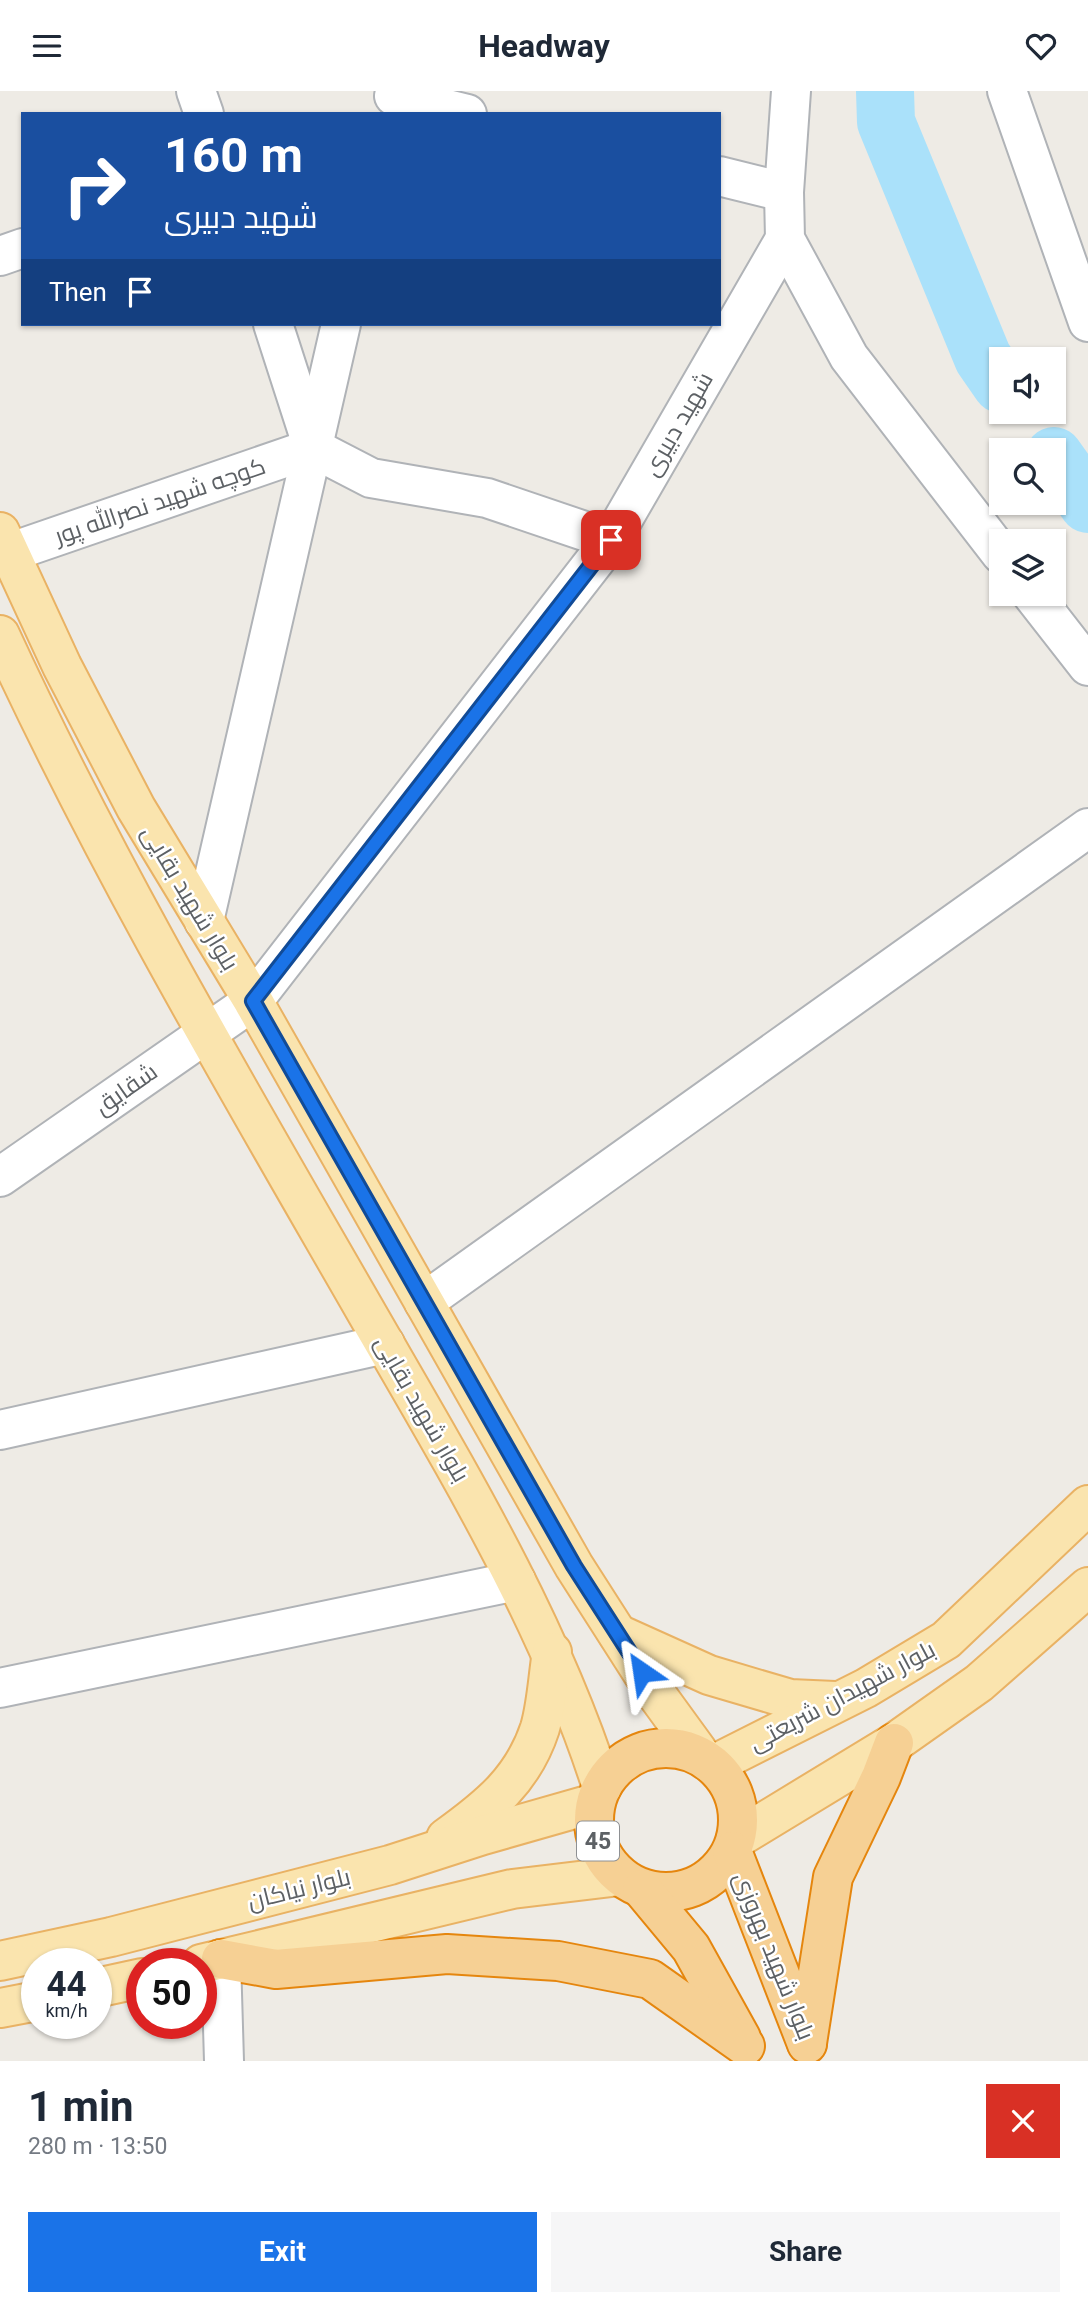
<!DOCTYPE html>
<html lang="en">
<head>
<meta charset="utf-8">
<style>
	:root { --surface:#fff; --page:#f6f6f7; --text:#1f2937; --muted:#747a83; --accent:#1a73e8 }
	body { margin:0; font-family:Roboto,Cairo,sans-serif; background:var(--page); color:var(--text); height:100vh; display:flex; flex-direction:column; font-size:26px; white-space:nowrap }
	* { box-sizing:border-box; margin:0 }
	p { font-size:23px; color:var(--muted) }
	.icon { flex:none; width:38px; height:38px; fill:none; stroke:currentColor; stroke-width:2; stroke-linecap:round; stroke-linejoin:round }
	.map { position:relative; height:1970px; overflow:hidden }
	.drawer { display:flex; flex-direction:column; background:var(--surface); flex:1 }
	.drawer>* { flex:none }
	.guide { position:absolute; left:21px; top:21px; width:700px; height:214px; border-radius:0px; box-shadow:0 2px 5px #0004; background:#1a4fa0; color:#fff; overflow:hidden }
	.fabs { position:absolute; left:989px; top:256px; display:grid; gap:14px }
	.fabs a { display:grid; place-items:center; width:77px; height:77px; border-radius:0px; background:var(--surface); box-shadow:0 2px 5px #0004; font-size:35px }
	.speed { position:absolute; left:21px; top:1857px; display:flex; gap:14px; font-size:35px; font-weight:700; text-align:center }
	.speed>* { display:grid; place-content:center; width:91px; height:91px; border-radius:50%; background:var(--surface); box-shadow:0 2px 5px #0004; line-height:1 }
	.speed small { font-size:18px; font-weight:400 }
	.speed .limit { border:10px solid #d22; background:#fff; color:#111 }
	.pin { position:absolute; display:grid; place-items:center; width:60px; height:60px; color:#fff; margin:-30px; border-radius:14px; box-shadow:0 4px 10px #0006 }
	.me { position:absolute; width:77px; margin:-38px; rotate:328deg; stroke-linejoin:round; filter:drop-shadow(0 0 5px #0008) }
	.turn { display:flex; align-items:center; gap:24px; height:147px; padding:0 28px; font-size:32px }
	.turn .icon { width:91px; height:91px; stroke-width:2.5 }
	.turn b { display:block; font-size:49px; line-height:60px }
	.then { display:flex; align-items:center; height:66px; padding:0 28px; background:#0003; gap:14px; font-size:26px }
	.round { display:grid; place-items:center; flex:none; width:74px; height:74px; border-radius:0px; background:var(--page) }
	.headline { display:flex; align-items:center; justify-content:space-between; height:119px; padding:0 28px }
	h1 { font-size:42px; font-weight:700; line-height:52px }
	.cta { display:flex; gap:14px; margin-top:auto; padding:14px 28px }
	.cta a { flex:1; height:80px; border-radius:0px; background:var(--accent); color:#fff; font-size:28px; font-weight:700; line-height:80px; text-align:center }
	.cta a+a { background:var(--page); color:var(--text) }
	header { display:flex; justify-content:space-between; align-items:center; height:91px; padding:0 28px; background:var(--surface); font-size:32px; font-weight:700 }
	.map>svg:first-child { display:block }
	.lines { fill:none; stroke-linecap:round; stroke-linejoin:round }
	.river { stroke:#aae1fa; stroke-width:58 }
	.minor-casing { stroke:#b0b3b7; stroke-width:42 }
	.major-casing { stroke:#e9b264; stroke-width:42 }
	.highway-casing { stroke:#e5860e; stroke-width:42 }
	.minor { stroke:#fff; stroke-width:38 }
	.major { stroke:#fae4ae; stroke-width:38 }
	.highway { stroke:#f6d094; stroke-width:38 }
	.route-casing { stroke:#114b97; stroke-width:18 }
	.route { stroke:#1a73e8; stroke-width:12 }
	.labels { text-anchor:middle; stroke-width:5; stroke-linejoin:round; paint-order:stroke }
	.shield { fill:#fff; stroke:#8e9093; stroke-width:2 }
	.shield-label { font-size:23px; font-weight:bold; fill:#5d6165 }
	.street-label { font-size:24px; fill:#5d6165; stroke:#fff }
</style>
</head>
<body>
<header><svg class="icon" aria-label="menu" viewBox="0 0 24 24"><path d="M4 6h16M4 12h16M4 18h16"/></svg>Headway<svg class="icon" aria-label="heart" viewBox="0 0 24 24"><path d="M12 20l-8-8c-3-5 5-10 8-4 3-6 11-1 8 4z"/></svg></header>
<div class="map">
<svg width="1088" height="1970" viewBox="0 0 1088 1970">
	<rect width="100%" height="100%" fill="#eeebe5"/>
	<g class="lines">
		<g class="river">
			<path d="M885,0L886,31L983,267L1001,293"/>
			<path d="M1054,365L1088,413"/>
		</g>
		<defs>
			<g id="minor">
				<path d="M196,0L204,23"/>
				<path d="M791,0L784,101L785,148L849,266L1001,463"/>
				<path d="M1007,0L1088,231"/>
				<path d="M394,5L467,23"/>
				<path d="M719,85L784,101"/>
				<path d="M0,165L23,157"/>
				<path d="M273,233L313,357L371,387L487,407L611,449"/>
				<path d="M8,462L313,357"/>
				<path d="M1031,502L1088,575"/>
				<path d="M204,830L341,233"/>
				<path d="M0,1086L253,910L611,449L785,148"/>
				<path d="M424,1211L1088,737"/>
				<path d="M0,1339L385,1253"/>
				<path d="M0,1597L516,1490"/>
				<path d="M221,1868L224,1970"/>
			</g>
			<g id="major">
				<path d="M0,441L62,575L136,717L253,910L574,1475L654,1600L702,1666"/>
				<path d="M0,544C105,772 232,988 357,1205C448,1364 546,1521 602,1696"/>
				<path d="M618,1543L709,1584L790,1608L835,1610"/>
				<path d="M713,1674L866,1597L946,1549L1088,1414"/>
				<path d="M446,1747C489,1716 523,1689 540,1637C547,1613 548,1585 552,1561"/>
				<path d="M736,1748L894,1652L979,1592L1088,1496"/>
				<path d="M0,1870L111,1846L390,1774L483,1744L595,1712"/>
				<path d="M201,1873L512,1798L620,1785"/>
				<path d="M96,1897L142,1887"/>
				<path d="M0,1917L37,1910"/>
			</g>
			<g id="highway">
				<circle cx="666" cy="1729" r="72"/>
				<path d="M732,1760L807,1953"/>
				<path d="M642,1798L691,1857L741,1947"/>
				<path d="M221,1868L276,1878L447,1863L558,1870L650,1888L745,1955"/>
				<path d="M807,1952L833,1786L881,1686L894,1652"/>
			</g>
		</defs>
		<use href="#minor" class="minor-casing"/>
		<use href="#major" class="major-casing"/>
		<use href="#highway" class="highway-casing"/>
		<use href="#minor" class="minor"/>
		<use href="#major" class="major"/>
		<use href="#highway" class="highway"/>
	</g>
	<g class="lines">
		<defs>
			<path id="route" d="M611,449L253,910L574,1475L642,1581"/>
		</defs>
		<use href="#route" class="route-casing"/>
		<use href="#route" class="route"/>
	</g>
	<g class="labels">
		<rect class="shield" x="577" y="1730.5" width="42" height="39" rx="5"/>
		<g class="shield-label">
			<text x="598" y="1758">45</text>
		</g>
		<g class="street-label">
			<text transform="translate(678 333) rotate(-60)" y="8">شهید دبیری</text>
			<text transform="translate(160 410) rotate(-19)" y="8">کوچه شهید نصرالله پور</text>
			<text transform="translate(190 807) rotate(59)" y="8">بلوار شهید بقایی</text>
			<text transform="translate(126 998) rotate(-35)" y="8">شقایق</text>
			<text transform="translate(422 1318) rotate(60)" y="8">بلوار شهید بقایی</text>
			<text transform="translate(842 1605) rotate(-28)" y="8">بلوار شهیدان شریعتی</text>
			<text transform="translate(299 1798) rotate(-14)" y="8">بلوار نیاکان</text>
			<text transform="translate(774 1865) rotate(68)" y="8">بلوار شهید بهروزی</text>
		</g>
	</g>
</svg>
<div class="fabs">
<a><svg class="icon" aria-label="sound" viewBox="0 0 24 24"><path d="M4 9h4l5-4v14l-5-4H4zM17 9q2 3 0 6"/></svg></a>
<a><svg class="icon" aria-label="search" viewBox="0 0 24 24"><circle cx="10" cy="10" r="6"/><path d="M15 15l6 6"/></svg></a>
<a><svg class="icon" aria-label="layers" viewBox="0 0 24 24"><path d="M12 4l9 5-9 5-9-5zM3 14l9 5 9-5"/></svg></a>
</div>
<div class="speed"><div>44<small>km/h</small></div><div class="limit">50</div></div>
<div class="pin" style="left:611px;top:449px;background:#d93025"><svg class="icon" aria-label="arrive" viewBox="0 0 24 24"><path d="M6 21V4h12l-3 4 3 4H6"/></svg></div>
<svg class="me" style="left:642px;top:1581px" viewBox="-20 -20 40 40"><path d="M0-17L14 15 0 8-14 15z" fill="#1a73e8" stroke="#fff" stroke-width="4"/></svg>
<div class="guide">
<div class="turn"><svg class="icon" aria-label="right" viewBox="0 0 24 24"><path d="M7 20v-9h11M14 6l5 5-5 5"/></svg><div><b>160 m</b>شهید دبیری</div></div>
<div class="then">Then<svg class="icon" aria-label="arrive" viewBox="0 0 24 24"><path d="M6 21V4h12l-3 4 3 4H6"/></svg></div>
</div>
</div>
<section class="drawer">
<div class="headline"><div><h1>1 min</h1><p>280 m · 13:50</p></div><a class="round" style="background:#d93025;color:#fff"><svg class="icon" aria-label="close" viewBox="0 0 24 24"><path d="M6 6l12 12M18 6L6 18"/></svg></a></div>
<div class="cta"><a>Exit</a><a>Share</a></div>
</section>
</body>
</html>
